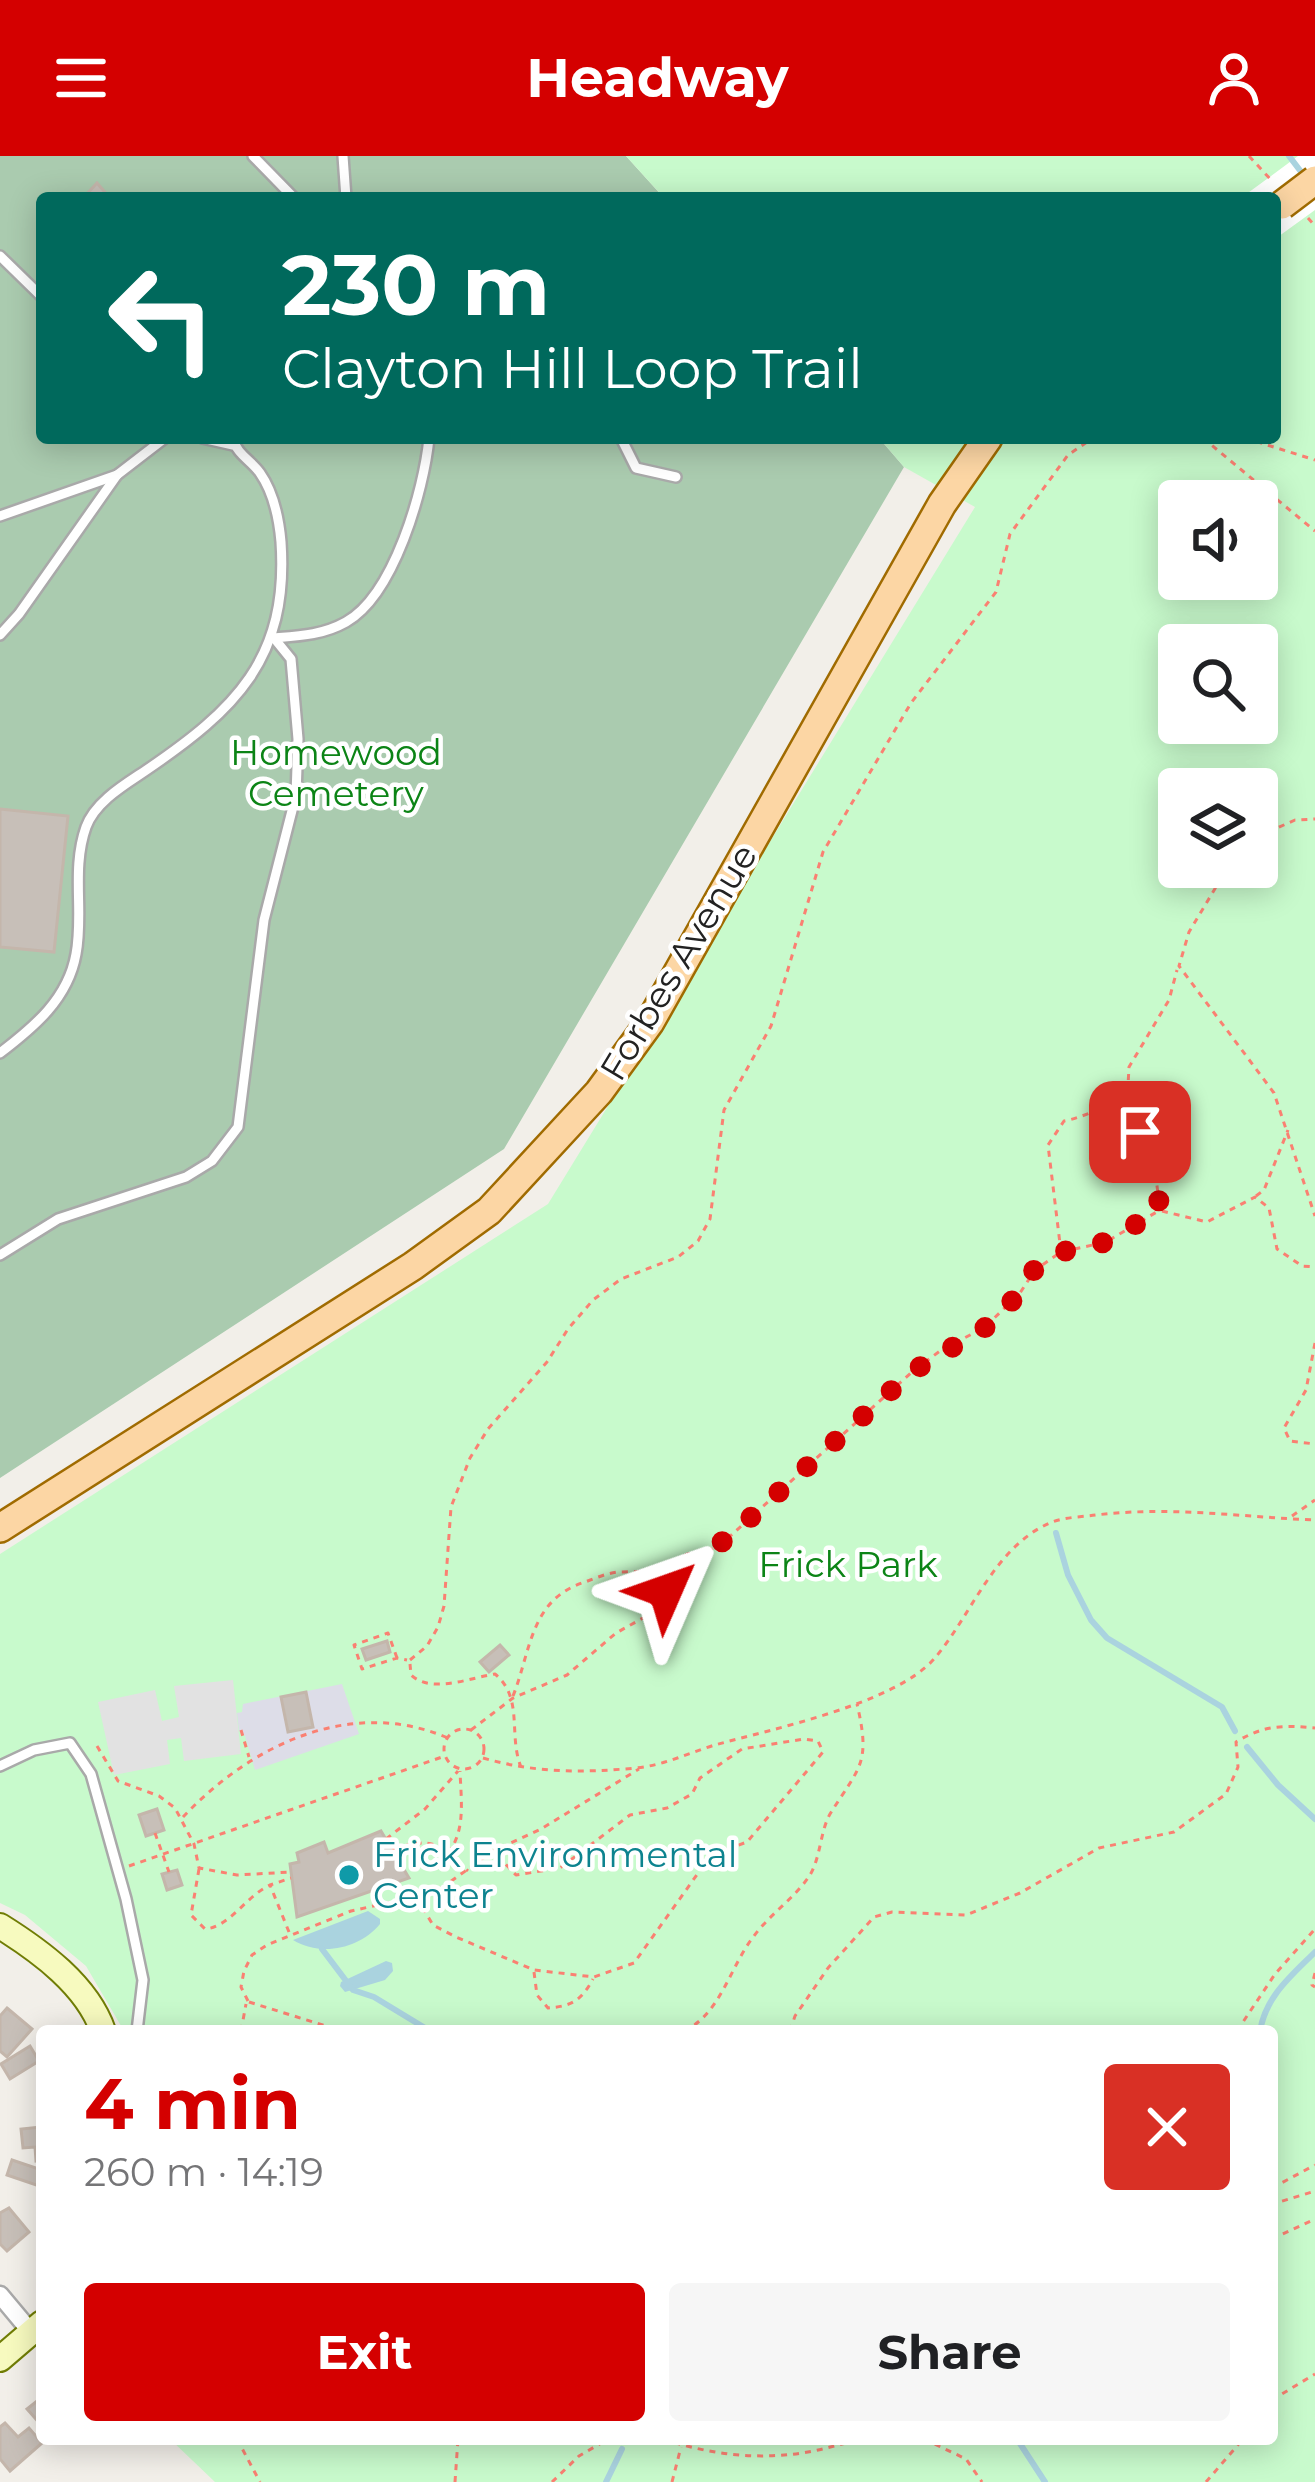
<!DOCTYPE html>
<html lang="en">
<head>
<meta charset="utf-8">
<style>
	:root { --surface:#fff; --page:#f6f6f6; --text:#202124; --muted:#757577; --accent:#d40000 }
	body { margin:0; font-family:Montserrat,sans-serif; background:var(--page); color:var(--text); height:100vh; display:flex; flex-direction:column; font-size:45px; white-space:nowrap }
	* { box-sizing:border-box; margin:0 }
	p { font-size:39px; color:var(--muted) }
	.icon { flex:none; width:66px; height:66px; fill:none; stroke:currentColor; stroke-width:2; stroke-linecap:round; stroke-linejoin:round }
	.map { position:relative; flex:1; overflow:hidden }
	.panel { position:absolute; left:36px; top:1869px; width:1242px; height:420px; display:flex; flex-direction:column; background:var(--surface); border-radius:12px; box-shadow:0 6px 30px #0003 }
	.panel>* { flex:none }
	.top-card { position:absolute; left:36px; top:36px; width:1245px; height:252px; border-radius:12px; box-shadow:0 6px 30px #0003; background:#00695c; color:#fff; overflow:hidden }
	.controls { position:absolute; left:1158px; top:324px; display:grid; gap:24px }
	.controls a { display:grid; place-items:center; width:120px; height:120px; border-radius:12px; background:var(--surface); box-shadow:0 6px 30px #0003; font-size:60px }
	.pin { position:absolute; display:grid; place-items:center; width:102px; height:102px; color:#fff; margin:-51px; border-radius:24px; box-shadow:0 6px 18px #0006 }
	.me { position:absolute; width:132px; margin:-66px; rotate:47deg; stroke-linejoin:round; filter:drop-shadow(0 0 9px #0008) }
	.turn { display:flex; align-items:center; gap:42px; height:252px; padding:0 48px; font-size:54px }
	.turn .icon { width:156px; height:156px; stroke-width:2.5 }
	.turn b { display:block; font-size:84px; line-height:102px }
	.round { display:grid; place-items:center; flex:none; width:126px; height:126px; border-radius:12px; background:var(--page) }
	.headline { display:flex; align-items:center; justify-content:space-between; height:204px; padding:0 48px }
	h1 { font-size:72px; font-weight:700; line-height:90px; color:var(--accent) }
	.primary-button { display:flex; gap:24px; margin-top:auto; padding:24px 48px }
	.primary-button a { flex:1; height:138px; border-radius:12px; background:var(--accent); color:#fff; font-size:48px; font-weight:700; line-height:138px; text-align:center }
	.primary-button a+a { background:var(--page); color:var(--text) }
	header { display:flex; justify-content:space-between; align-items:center; height:156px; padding:0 48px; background:var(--accent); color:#fff; font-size:54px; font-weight:700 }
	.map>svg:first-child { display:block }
	.cemetery { fill:#aacbaf }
	.park { fill:#c8facc; fill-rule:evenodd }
	.parking { fill:#e2e2e2 }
	.plaza { fill:#dddde8 }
	.water { fill:#aad3df }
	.pier { fill:#fff }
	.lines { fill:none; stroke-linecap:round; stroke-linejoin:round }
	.stream { stroke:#aad3df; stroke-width:6 }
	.building { fill:#c7bfb8; stroke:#c4b6ab; stroke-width:3 }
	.lane-casing { stroke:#a9a9a9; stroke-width:14 }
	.street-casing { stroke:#a9a9a9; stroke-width:21 }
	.secondary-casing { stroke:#707d05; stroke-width:28 }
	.primary-casing { stroke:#a06b00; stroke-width:32 }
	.path { stroke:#fa8072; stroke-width:3; stroke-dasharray:6 6; stroke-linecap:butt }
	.lane { stroke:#fff; stroke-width:9 }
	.street { stroke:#fff; stroke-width:16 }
	.secondary { stroke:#f7fabf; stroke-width:24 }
	.primary { stroke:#fcd6a4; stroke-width:27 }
	.primary-bridge-casing { stroke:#a06b00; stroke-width:32; stroke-linecap:butt }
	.primary-bridge { stroke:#fcd6a4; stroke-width:27 }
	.route { stroke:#d40000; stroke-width:21; stroke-dasharray:0 37.8 }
	.culture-dot { fill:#0f9aa8; stroke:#fff; stroke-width:4.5 }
	.labels { text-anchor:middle; stroke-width:9; stroke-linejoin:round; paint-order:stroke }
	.park-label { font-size:36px; fill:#0c8416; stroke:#fff }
	.street-label { font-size:36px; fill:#222; stroke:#fff }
	.culture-label { font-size:36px; fill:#0d838f; stroke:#fff; text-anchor:start }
</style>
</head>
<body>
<header><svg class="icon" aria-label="menu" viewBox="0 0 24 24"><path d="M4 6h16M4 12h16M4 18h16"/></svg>Headway<svg class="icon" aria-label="person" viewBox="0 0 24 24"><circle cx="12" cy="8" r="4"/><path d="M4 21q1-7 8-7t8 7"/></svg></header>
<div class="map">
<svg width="1315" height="2326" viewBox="0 0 1315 2326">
	<rect width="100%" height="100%" fill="#f2efe9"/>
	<path class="cemetery" d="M0,0H626L664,42H42V282H879L904,311L504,993L0,1322Z"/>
	<path class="park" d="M626,0H1315V2326H215L170,2283H1272V1875H124L86,1810L25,1759L0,1747V1398L548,1048L975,351L904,311L879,282H1275V42H664ZM1179,345H1257V423H1179ZM1179,489H1257V567H1179ZM1179,633H1257V711H1179Z"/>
	<path class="parking" d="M233,1524L241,1598L184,1605L181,1582L167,1584L170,1608L114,1619L98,1546L155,1534L162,1565L179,1561L174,1530Z"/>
	<path class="plaza" d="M342,1528L359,1578L255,1614L245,1580L239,1575L237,1557L242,1556L243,1548Z"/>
	<g class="water">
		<path d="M368,1755L380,1763V1768C359,1793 321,1801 293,1784Z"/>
		<path d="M386,1805L392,1807L393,1815L385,1824L345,1836L340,1830L341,1826Z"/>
	</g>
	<path class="pier" d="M1298,0H1315V54L1275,83V42H1241Z"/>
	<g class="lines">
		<g class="stream">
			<path d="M1289,0L1305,21"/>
			<path d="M1056,1377L1068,1419L1091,1464L1107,1482L1222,1551L1235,1575"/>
			<path d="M1247,1591L1278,1629L1315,1663"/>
			<path d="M322,1793L353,1834L374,1841L430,1875"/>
			<path d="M1260,1875C1266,1840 1291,1820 1315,1796"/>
			<path d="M1017,2283L1045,2326"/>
			<path d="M606,2326L622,2293"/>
		</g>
	</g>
	<g class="building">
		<path d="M97,27L110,42H83Z"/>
		<path d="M0,653L68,660L54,796L0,791Z"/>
		<path d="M387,1485L390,1496L366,1504L362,1493Z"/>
		<path d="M500,1489L509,1499L489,1516L480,1506Z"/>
		<path d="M306,1536L313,1571L288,1576L281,1541Z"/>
		<path d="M157,1653L164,1674L146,1680L139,1659Z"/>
		<path d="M381,1675L409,1722L297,1761L290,1708L299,1706L297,1697L324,1686L328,1697Z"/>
		<path d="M177,1714L182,1729L167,1734L162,1718Z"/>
		<path d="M7,1852L32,1873L7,1901L0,1895V1860Z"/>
		<path d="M30,1890L39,1905L10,1923L1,1908Z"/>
		<path d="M42,1971V2004L36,2005L35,1991L23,1992L21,1973Z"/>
		<path d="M12,2004L42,2014V2031L7,2019Z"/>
		<path d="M9,2052L29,2076L7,2095L0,2088V2057Z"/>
		<path d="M42,2241V2270L27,2253Z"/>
		<path d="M5,2267L18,2281L29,2272L42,2287L10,2315L0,2303V2271Z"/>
	</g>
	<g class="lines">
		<defs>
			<g id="lane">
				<path d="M253,0L294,42"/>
				<path d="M343,0L346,42"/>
				<path d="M0,100L42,141"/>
				<path d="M202,282L233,289"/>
				<path d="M621,282L636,312L676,321"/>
				<path d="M0,360L117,319"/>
				<path d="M0,479L19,458L117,319L165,282"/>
				<path d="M274,482C299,480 323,479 346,466C394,439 424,334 429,282"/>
				<path d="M0,897C34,871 68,843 76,798C84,757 71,713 86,671C95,646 124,629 145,615C235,554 289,503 281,386C279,363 274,337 260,317C251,304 236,298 233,282"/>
				<path d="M0,1099L58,1063L186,1021L212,1005L238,971L264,764L296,639L298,583L291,503L274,482"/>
				<path d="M0,1610L34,1594L70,1587L91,1618L126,1743L143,1824L137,1875"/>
			</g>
			<path id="street" d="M0,2139L31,2176"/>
			<g id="secondary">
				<path d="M0,1770C40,1795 87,1829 103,1875"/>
				<path d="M0,2203L42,2167"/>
			</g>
			<path id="primary" d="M0,1372L413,1110L489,1055L599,936L650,866L942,348L988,282"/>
		</defs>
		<use href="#lane" class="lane-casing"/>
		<use href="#street" class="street-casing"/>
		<use href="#secondary" class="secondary-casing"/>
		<use href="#primary" class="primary-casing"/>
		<g class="path">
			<path d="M1249,0L1272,25"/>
			<path d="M1308,62L1315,70"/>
			<path d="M1203,282L1315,375"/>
			<path d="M1245,282L1315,304"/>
			<path d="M1257,681L1295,664L1315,663"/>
			<path d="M1228,711L1189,776L1179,810L1274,937L1315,1060"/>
			<path d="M1127,948L1129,911L1169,844L1177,814"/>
			<path d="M1256,1040L1264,1034L1288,974"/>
			<path d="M1162,1055L1207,1066L1255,1041L1269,1052L1277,1093L1302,1110L1315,1111"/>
			<path d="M1061,1096L1048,989L1064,965C1086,961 1104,948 1127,950L1153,999L1160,1053"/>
			<path d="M1315,1187L1306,1234L1284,1272L1290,1285L1315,1288"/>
			<path d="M1292,1360L1315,1344"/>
			<path d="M397,1502L388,1477L354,1489L362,1513L397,1502L407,1504"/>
			<path d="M410,1504L427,1490L438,1471L444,1450L451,1351L470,1302L488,1273L547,1206L568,1173L593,1144L621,1123L678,1101L698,1085L710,1063L724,954L771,870L823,696L911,547L996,436L1010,378L1068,299L1093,282"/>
			<path d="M410,1508L411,1519C432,1538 469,1522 495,1518C524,1542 508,1579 521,1611"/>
			<path d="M513,1540C531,1495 530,1443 585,1426C596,1422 609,1416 621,1416C649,1415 659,1417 687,1409"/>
			<circle cx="464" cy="1593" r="20"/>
			<path d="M241,1574L249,1601"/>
			<path d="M471,1574L513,1542L567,1519L616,1477L643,1462L689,1409L728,1382L913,1215L940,1195L985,1171L1020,1137L1035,1114L1061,1096L1106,1086L1160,1054"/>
			<path d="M97,1590L118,1625L159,1640L175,1652L194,1688L199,1712L237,1719L291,1716"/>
			<path d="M483,1602C535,1617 582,1617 636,1612C665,1609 688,1597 715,1589C772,1573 894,1548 934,1503C972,1459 994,1390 1052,1366C1065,1361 1082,1361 1096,1359C1171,1350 1241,1361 1315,1364"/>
			<path d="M183,1661C250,1590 350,1540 448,1582"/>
			<path d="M155,1677L169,1716"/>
			<path d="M386,1683L425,1653L458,1615"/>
			<path d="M392,1693C435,1681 435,1686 468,1715"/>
			<path d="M448,1697C466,1675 461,1643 460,1615"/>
			<path d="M129,1710L445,1600"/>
			<path d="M199,1713L191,1759L205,1773C230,1771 246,1740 270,1729"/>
			<path d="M422,1739L424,1754L433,1769L456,1781L534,1814L594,1821L634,1807L711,1699L747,1686L823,1596L818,1585L804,1583L742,1593L700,1622L692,1638L667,1652L630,1659L560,1712L516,1719L493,1695"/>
			<path d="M289,1776L270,1729L291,1722"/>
			<path d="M534,1816L537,1839L548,1852C572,1850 581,1845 593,1823"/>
			<path d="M1315,1817L1312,1829L1315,1831"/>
			<path d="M248,1845L241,1831L244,1815L252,1799L267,1789L351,1755L436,1736L493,1695L541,1673L639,1613"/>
			<path d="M249,1846L342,1875"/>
			<path d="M241,1875L246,1848"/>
			<path d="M684,1875C721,1858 730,1810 754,1780C770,1758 795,1742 810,1719C821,1700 820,1676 830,1658C860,1610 871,1608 857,1548"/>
			<path d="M790,1875L795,1860L828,1812L874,1761L892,1756L966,1759L1020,1737L1099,1692L1174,1676L1226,1638L1238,1611L1236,1586C1264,1569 1283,1569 1315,1572"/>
			<path d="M1237,1875L1275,1818L1315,1773"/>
			<path d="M1272,2032L1315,2009"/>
			<path d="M1272,2043L1276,2047L1315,2035"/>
			<path d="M1272,2083L1315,2063"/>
			<path d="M1272,2244L1315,2218"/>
			<path d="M237,2283L260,2326"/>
			<path d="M663,2283C709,2298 753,2304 802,2297C824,2294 845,2286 867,2283"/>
			<path d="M924,2283L966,2303L982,2326"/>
			<path d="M455,2326L458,2283"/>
			<path d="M552,2326L579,2300L608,2283"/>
			<path d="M672,2326L681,2291"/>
			<path d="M1206,2326L1243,2283"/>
		</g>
		<use href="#lane" class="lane"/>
		<use href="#street" class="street"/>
		<use href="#secondary" class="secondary"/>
		<use href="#primary" class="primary"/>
		<defs>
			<path id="primary-bridge" d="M1282,49L1315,24"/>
		</defs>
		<use href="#primary-bridge" class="primary-bridge-casing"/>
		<use href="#primary-bridge" class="primary-bridge"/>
	</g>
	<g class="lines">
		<path class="route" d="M666,1435L688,1408L728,1382L913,1215L986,1171L1020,1137L1034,1114L1061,1096L1106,1086L1160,1054L1153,999L1140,976"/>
	</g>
	<circle class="culture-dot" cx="349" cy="1719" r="12"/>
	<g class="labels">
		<g class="park-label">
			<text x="336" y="609">Homewood<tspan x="336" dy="41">Cemetery</tspan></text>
			<text x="848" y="1421">Frick Park</text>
		</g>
		<g class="street-label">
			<text transform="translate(678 806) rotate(-59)" y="13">Forbes Avenue</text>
		</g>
		<g class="culture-label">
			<text x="373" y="1711">Frick Environmental<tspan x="373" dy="41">Center</tspan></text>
		</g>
	</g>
</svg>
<div class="controls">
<a><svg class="icon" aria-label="sound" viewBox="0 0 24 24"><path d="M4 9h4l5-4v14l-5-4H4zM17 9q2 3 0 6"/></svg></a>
<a><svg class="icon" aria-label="search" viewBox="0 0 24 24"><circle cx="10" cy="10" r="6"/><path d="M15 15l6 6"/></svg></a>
<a><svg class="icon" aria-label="layers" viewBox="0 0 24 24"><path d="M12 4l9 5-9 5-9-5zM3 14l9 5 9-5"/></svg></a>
</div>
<div class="pin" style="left:1140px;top:976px;background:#d93025"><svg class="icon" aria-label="arrive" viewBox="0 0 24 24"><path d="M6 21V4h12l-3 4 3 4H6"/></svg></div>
<svg class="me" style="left:666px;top:1435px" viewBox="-20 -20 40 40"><path d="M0-17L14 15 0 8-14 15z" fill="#d40000" stroke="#fff" stroke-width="4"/></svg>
<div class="top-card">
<div class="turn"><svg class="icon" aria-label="left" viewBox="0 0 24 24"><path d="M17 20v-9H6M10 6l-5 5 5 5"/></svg><div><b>230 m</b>Clayton Hill Loop Trail</div></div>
</div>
<section class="panel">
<div class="headline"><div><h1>4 min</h1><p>260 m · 14:19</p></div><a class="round" style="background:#d93025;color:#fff"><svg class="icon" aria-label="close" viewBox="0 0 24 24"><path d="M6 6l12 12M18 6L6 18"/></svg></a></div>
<div class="primary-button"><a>Exit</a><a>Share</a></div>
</section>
</div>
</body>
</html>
